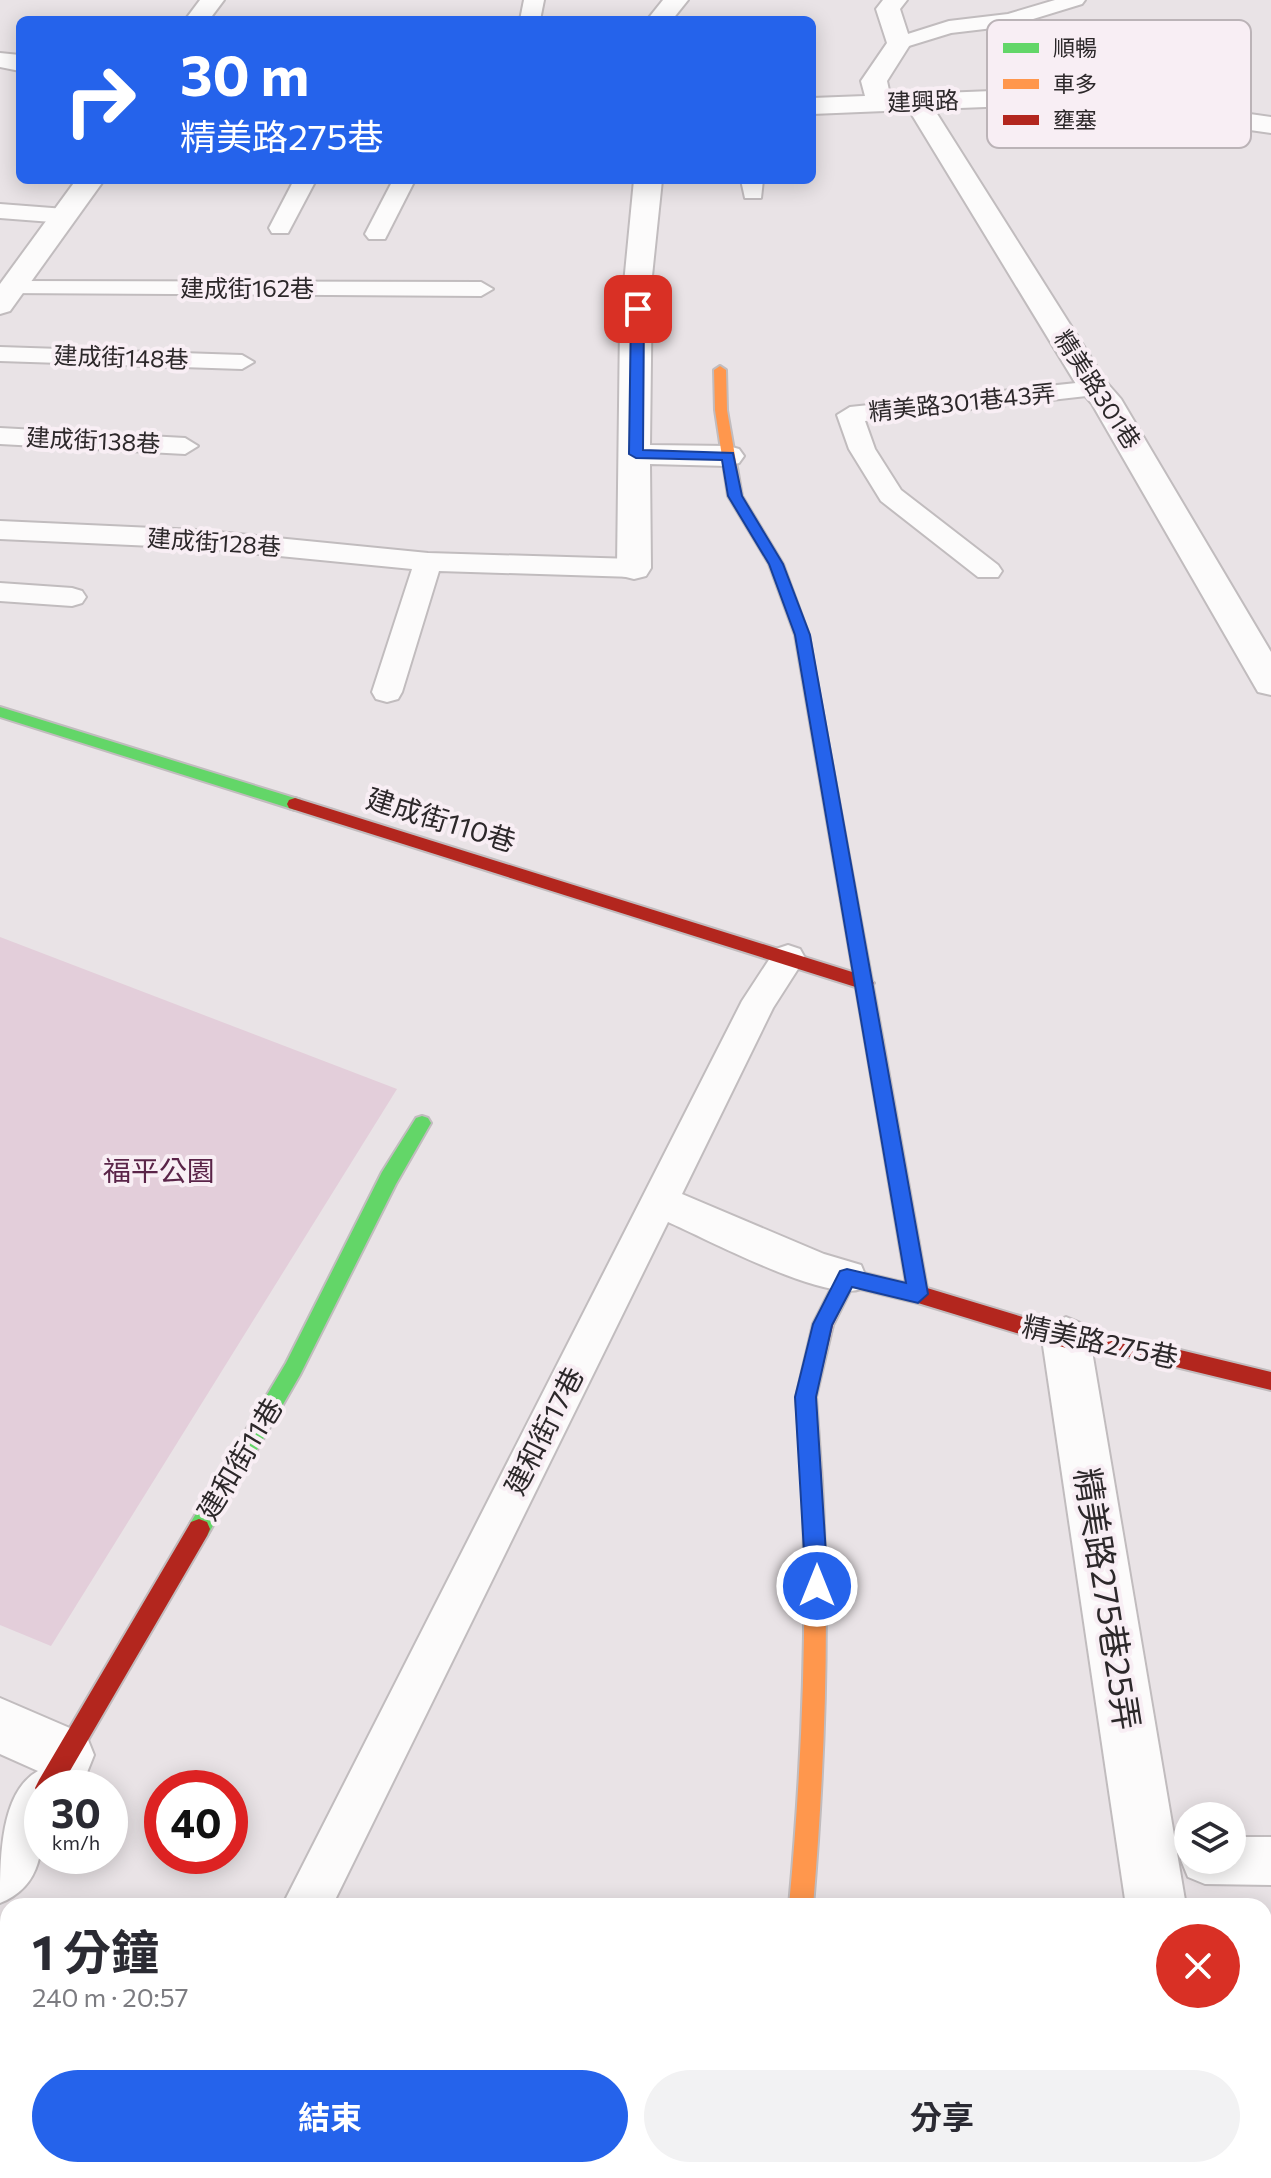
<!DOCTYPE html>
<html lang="zh-TW">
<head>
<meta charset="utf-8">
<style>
	:root { --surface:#fff; --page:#f2f2f3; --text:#2b2b33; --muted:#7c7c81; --accent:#2563eb }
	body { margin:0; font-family:Commissioner,"Noto Sans TC",sans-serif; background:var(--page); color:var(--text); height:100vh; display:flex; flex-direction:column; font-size:30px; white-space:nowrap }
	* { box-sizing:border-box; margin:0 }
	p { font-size:26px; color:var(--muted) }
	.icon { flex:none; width:44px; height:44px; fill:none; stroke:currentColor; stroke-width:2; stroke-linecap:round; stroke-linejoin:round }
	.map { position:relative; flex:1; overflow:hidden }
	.panel { position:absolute; left:0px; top:1898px; width:1272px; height:280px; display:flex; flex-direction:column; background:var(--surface); border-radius:24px 24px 0 0; box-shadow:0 4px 20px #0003 }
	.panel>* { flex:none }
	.hud { position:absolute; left:16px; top:16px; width:800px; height:168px; border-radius:12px; box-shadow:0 4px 20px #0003; background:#2563eb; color:#fff; overflow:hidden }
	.tools { position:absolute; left:1174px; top:1802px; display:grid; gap:16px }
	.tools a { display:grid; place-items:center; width:72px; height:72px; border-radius:50%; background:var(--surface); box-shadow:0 4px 20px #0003; font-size:40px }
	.speed { position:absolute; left:24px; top:1770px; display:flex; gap:16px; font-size:40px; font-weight:700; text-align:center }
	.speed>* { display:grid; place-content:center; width:104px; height:104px; border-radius:50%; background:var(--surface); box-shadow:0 4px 20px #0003; line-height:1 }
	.speed small { font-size:20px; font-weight:400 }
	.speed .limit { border:12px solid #d22; background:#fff; color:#111 }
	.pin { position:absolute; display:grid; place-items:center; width:68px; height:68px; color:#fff; margin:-34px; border-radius:16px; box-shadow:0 4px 12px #0006 }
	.me { position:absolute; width:88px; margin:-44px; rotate:0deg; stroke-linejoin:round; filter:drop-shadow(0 0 6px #0008) }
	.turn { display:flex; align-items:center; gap:28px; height:168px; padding:0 32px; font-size:36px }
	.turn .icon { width:104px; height:104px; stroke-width:2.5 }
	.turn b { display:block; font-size:56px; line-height:68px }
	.round { display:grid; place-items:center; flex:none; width:84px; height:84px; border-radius:42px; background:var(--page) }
	.summary { display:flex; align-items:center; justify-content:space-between; height:136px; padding:0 32px }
	h1 { font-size:48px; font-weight:700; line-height:60px }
	.cta { display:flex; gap:16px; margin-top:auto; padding:16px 32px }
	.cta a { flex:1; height:92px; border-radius:48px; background:var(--accent); color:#fff; font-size:32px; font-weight:700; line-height:92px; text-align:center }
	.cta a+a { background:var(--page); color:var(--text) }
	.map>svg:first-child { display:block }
	.green { fill:#e3ceda }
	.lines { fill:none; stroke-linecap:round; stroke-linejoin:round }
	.lane-casing { stroke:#c1bcbe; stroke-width:4 }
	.street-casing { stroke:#c1bcbe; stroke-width:4 }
	.fast-casing { stroke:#c1bcbe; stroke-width:4 }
	.slow-casing { stroke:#c1bcbe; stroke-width:4 }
	.jam-casing { stroke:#c1bcbe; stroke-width:4 }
	.lane { fill:#fcfbfb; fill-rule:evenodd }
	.street { fill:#fcfbfb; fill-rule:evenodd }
	.fast { fill:#63d668; fill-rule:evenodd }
	.slow { fill:#ff974d; fill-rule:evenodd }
	.jam { fill:#b3261e; fill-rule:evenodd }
	.route { fill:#2563eb; stroke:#184099; stroke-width:2 }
	.labels { text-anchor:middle; stroke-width:8; stroke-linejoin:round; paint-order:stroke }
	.far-street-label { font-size:24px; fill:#2c282a; stroke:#f8eef4 }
	.street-label { font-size:28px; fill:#2c282a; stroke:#f8eef4 }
	.park-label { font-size:28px; fill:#5a2448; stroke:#f8eef4 }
	.near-street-label { font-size:34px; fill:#2c282a; stroke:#f8eef4 }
	.key { fill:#f8eef4; stroke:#bbb3b7; stroke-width:2 }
	.key-label { font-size:22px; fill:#2c282a }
</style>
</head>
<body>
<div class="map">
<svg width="1271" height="2178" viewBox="0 0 1271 2178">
	<rect width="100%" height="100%" fill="#e9e3e6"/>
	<path class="green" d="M0,937L397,1089L51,1646L0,1625Z"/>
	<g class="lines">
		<defs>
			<g id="lane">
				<path d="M524,0H544L540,20H520Z"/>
				<path d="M1055,0H1085L1082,4L1010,26L951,33L899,49L889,43L892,39L949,21L1008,14Z"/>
				<path d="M294,180H316L288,233H272L269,228Z"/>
				<path d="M393,180H415L385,239H369L365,234Z"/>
				<path d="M741,180H763L761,198H745Z"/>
				<path d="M0,204L65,209L76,216L65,223L0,218Z"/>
				<path d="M13,281L481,282L493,289L481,296L5,293L1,288L5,283Z"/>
				<path d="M0,347L242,355L254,362L242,369L0,361Z"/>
				<path d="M1095,381L1108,389L1104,394L865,421L875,449L901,490L998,565L1002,571L998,577H978L881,501L849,449L837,415L850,407Z"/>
				<path d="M0,428L185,438L198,446L185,454L0,444Z"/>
				<path d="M0,521L197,530L428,553L634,559L644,562L648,568L644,574L634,577L439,571L402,692L398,699L387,702L376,699L372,692L412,569L197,548L0,539Z"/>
				<path d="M0,583L72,588L82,591L86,597L82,603L72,606L0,601Z"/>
				<path d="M788,945L800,949L805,958L773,1008L682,1194L824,1254L861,1265L866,1277L861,1289C825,1302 707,1239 668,1222L332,1906H282L742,1001L776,949Z"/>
				<path d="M1232,1837H1271V1885L1205,1884L1188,1877L1181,1860L1188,1843V1860H1232Z"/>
				<path d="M146,2170H199L196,2178H143Z"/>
			</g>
			<g id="street">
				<path d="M200,0H224L209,20H185Z"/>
				<path d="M663,0H688L672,20H647Z"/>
				<path d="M883,0H907L900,9L911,43L887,81L890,95L1067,88L1271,117V133L1067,104L934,109L1107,383L1121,399L1271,652V695L1258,692L1092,404L1079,389L909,110L812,114V98L865,96L861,81L887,43L876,9Z"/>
				<path d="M0,53L20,55V71L0,67Z"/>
				<path d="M76,180H104L10,311L0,314V284Z"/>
				<path d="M634,180H662L652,276L650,445L728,446L739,449L744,456L739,463L728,466L650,464L651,568L646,576L634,579L622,576L617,568L620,325Z"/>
				<path d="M1066,1317L1083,1324L1090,1339L1186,1906H1126L1042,1339L1049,1324Z"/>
				<path d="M0,1698L86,1735L94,1755L86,1775L64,1782L66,1788H42C42,1834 50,1883 0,1903C0,1859 0,1792 38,1771L0,1754Z"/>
				<path d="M739,2170H803L802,2178H738Z"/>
				<path d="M1164,2170H1228L1229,2178H1165Z"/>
			</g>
			<g id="fast">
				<path d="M808,665L815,670L883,1041L880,1046H868L865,1041L801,670Z"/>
				<path d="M0,707L301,800L303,804L295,810L0,717Z"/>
				<path d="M422,1116L428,1118L431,1123L396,1184L300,1375L207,1536L199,1539L191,1536L188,1529L191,1522L286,1363L382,1172L416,1118Z"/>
			</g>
			<g id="slow">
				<path d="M720,366L726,370L727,410L742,496L783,564L809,635L815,670L813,673H803L801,670L795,635L769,564L728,496L715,410L714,370Z"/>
				<path d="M812,1472L819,1475L822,1482C830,1624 825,1765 813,1906H789C802,1765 808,1624 802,1482L805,1475Z"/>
			</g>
			<g id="jam">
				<path d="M295,798L865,976L874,983L865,990L289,808L287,804L289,800Z"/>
				<path d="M874,1034L880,1036L883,1041L927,1288L1066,1330L1143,1341L1271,1372V1390L1143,1359L1066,1348L918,1303L852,1287L833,1325L816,1397L822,1482L819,1489L812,1492L805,1489L802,1482L796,1397L813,1324L840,1271L847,1269L906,1283L865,1041L868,1036Z"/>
				<path d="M199,1519L207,1522L210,1529L207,1536L60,1788H42V1798L39,1796L35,1788L39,1780L191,1522Z"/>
			</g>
		</defs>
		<use href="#lane" class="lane-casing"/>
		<use href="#street" class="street-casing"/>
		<use href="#fast" class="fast-casing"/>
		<use href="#slow" class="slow-casing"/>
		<use href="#jam" class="jam-casing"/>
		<use href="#lane" class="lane"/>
		<use href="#street" class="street"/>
		<use href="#fast" class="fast"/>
		<use href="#slow" class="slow"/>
		<use href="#jam" class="jam"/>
	</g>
	<path class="route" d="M638,305L644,309L643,450L733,453L742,496L783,564L810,635L928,1294L918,1303L852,1287L832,1325L816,1397L828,1586L824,1594L817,1597L809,1594L806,1586L795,1397L813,1324L840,1271L847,1269L906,1283L795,635L769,564L728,496L722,460L636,458L629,454L631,309Z"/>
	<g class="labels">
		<g class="far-street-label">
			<text transform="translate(923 102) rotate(-2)" y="8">建興路</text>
			<text x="247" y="297">建成街162巷</text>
			<text transform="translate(121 358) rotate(2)" y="8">建成街148巷</text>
			<text transform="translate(1097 390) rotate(57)" y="8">精美路301巷</text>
			<text transform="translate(962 403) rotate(-6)" y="8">精美路301巷43弄</text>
			<text transform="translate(93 441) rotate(3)" y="8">建成街138巷</text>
			<text transform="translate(214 543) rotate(4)" y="8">建成街128巷</text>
		</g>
		<g class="street-label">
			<text transform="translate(441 820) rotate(17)" y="10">建成街110巷</text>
			<text transform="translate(1100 1342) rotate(12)" y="10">精美路275巷</text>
			<text transform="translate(544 1431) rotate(-63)" y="10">建和街17巷</text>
			<text transform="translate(240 1459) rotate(-59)" y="10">建和街11巷</text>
		</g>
		<g class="park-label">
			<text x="159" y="1181">福平公園</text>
		</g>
		<g class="near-street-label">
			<text transform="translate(1107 1599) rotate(81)" y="12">精美路275巷25弄</text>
		</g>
	</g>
	<rect x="987" y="20" width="264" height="128" rx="12" class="key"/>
	<rect x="1003" y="43" width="36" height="10" fill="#63d668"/>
	<rect x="1003" y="79" width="36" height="10" fill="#ff974d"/>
	<rect x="1003" y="115" width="36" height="10" fill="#b3261e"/>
	<g class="key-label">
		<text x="1053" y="56">順暢</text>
		<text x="1053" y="92">車多</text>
		<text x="1053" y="128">壅塞</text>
	</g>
</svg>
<div class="tools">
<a><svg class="icon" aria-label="layers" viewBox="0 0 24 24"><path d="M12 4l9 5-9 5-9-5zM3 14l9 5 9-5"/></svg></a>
</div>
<div class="speed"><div>30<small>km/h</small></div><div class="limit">40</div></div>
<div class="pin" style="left:638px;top:309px;background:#d93025"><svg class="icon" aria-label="arrive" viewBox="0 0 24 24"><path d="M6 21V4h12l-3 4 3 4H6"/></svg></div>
<svg class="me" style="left:817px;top:1586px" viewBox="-20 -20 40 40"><circle r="17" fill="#2563eb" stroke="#fff" stroke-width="3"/><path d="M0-11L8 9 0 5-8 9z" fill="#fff"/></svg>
<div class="hud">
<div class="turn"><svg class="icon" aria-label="right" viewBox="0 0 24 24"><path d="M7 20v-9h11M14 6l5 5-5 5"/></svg><div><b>30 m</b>精美路275巷</div></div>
</div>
<section class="panel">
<div class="summary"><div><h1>1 分鐘</h1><p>240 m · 20:57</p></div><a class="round" style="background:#d93025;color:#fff"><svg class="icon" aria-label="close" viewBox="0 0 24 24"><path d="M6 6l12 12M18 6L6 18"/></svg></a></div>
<div class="cta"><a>結束</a><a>分享</a></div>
</section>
</div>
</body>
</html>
